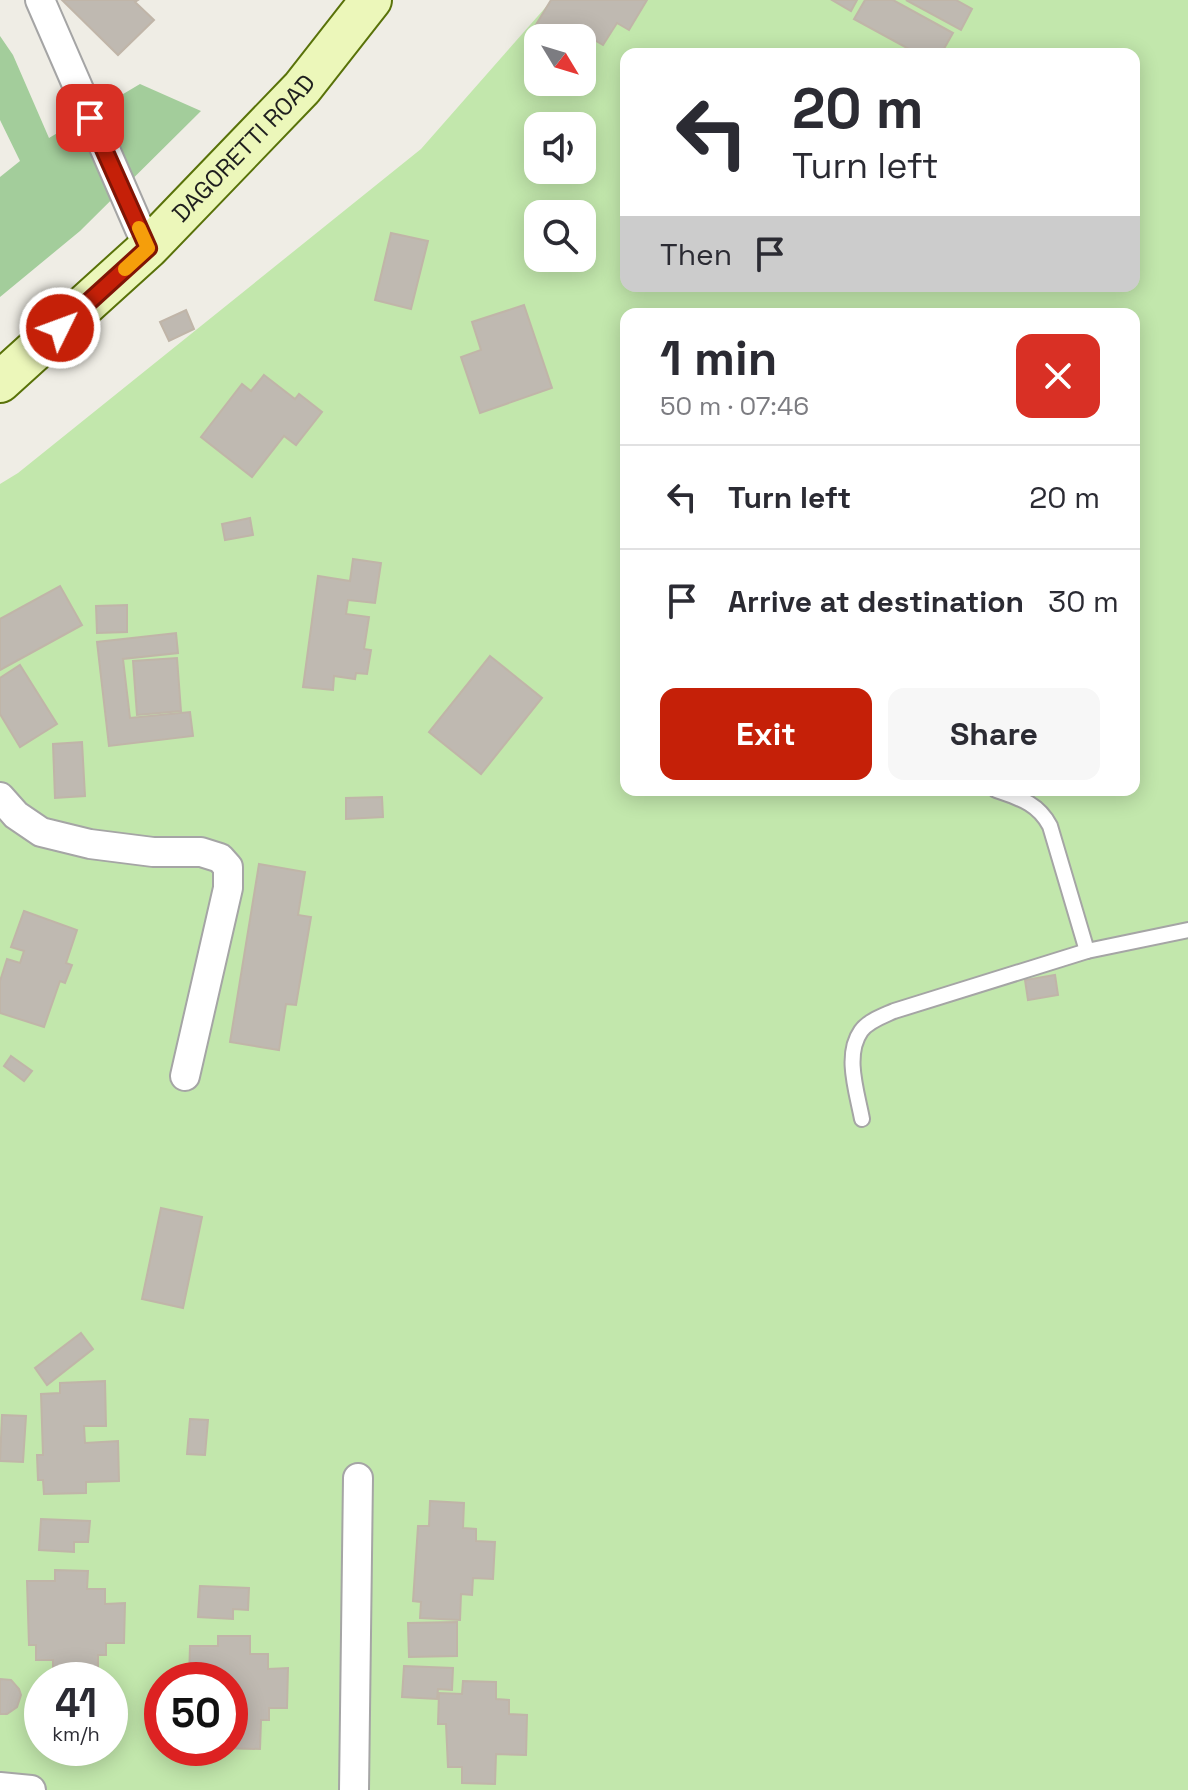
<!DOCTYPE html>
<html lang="en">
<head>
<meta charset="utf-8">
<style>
	:root { --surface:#fff; --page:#f7f7f7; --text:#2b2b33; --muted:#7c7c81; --line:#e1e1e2; --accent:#c52008 }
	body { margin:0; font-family:"Space Grotesk",sans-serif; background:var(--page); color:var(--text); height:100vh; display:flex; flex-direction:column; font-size:30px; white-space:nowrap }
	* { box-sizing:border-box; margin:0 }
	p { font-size:26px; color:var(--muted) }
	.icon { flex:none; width:44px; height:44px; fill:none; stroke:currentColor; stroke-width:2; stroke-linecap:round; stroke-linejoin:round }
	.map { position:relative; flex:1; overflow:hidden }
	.panel { position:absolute; left:620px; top:308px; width:520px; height:488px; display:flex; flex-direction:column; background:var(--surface); border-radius:16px; box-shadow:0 4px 20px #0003 }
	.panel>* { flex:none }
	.banner { position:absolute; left:620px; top:48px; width:520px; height:244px; border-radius:16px; box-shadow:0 4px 20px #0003; background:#fff; color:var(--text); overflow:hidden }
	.needle { width:52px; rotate:128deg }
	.fabs { position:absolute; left:524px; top:24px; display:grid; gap:16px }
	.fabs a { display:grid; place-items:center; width:72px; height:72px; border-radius:16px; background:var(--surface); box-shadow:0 4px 20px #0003; font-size:40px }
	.speed { position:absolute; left:24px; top:1662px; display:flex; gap:16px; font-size:40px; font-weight:700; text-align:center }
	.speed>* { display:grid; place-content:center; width:104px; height:104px; border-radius:50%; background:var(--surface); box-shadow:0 4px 20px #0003; line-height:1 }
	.speed small { font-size:20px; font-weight:400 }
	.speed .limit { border:12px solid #d22; background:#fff; color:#111 }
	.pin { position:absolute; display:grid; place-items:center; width:68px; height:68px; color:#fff; margin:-34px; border-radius:16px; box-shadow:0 4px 12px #0006 }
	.me { position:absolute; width:88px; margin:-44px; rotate:48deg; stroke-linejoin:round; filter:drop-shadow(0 0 6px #0008) }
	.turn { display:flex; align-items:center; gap:28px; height:168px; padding:0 40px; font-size:36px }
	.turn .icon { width:104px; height:104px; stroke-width:2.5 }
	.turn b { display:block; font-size:56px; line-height:68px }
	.then { display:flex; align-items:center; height:76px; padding:0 40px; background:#0003; gap:16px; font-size:30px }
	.round { display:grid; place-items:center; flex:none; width:84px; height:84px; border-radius:16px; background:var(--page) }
	.summary { display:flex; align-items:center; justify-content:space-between; height:136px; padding:0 40px }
	h1 { font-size:48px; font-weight:600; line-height:60px }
	.action { display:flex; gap:16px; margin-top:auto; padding:16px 40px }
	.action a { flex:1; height:92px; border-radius:16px; background:var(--accent); color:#fff; font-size:32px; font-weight:600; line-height:92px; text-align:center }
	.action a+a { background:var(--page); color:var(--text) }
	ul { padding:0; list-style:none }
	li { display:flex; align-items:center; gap:24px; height:104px; padding:0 40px; border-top:2px solid var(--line) }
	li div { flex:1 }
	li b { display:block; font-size:30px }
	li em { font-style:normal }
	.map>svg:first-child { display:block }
	.grass { fill:#c2e7ac; fill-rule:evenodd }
	.forest { fill:#a3cd9b }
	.building { fill:#bfb9b1; stroke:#c0b5a8; stroke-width:2 }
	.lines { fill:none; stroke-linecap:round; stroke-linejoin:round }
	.lane-casing { stroke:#a5a5a5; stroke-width:18 }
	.street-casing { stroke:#a5a5a5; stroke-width:32 }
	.secondary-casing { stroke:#597209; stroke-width:44 }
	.lane { stroke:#fff; stroke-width:14 }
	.street { stroke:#fff; stroke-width:28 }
	.secondary { stroke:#ecf7ba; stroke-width:40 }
	.route-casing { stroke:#801505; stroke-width:20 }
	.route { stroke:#c52008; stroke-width:14 }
	.slow { stroke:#f59e0b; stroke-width:14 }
	.labels { text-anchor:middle; stroke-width:6; stroke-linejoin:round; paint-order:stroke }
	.street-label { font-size:24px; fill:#1e1e1e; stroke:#fff }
</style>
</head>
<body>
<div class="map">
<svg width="1188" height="1790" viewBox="0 0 1188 1790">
	<rect width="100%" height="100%" fill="#efede5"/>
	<path class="grass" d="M552,0H1188V1790H0V484L18,473L421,149ZM538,38H582V82H538ZM626,54H1134V286H626ZM538,126H582V170H538ZM538,214H582V258H538ZM626,314H1134V790H626ZM42,1680H110V1748H42ZM162,1680H230V1748H162Z"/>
	<path class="forest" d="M0,36L13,55L49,138L140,84L201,111L80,231L0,297V177L20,161L0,120Z"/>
	<g class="building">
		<path d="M62,0H138L135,2L154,20L118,55Z"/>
		<path d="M551,0H647L629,30L617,23L603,45L579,31L574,38H551L534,28Z"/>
		<path d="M832,0H857L851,11Z"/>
		<path d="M865,0H893L953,33L941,54H918L854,19Z"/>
		<path d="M906,0H956L972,9L961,30Z"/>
		<path d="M391,233L428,241L411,309L375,300Z"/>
		<path d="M524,305L552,388L480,413L461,357L481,350L472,322Z"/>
		<path d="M186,310L194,329L169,341L160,322Z"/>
		<path d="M264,375L295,399L299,394L322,412L296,445L284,436L252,477L201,437L242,384L251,391Z"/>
		<path d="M250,518L253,535L225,540L222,524Z"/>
		<path d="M353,559L381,563L375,603L348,600L346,614L369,617L364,649L371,650L367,674L356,673L355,679L334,676L333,690L303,687L318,576L350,581Z"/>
		<path d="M60,586L82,625L0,670V619Z"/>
		<path d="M127,605V632L97,633L96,606Z"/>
		<path d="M176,633L178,653L123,659L130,718L190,712L193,736L109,746L97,642Z"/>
		<path d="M490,656L542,698L481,774L429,732Z"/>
		<path d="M177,658L181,711L137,715L133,661Z"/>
		<path d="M20,665L57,724L20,747L0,714V678Z"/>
		<path d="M82,742L85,796L55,798L53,744Z"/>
		<path d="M382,797L383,817L346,819V798Z"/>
		<path d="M259,864L305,872L298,915L311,917L296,1005L286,1004L279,1050L230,1042Z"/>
		<path d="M24,911L77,930L66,963L72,965L65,983L60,981L44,1027L0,1013V981L7,959L20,963L24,951L11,947Z"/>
		<path d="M1055,975L1058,995L1028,1000L1025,980Z"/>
		<path d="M11,1056L32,1071L24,1081L4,1066Z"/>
		<path d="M161,1208L202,1217L183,1308L142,1299Z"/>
		<path d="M81,1333L93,1349L47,1385L35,1368Z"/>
		<path d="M105,1381L106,1426H84L85,1443L118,1441L119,1481L86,1482V1493L44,1494L43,1480H38L37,1455H43L41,1394L60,1393V1383Z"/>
		<path d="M2,1415L26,1416L23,1462L0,1461Z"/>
		<path d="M190,1419L208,1420L205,1455L187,1454Z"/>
		<path d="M430,1501L464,1503L463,1528L476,1529V1541L495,1542L493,1579L473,1578L472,1595L461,1594L460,1620L420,1618L421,1602L413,1601L418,1526H429Z"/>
		<path d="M41,1519L90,1521L88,1542H74V1552L39,1550Z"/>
		<path d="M55,1570L88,1571L87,1589H105V1604L125,1603L124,1643H106V1655H98V1680H53V1660H36V1645H29L27,1581H55Z"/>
		<path d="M200,1586L249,1588L248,1610L233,1609V1619L198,1617Z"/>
		<path d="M457,1622V1656L409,1657L408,1623Z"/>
		<path d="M218,1636H250V1654H268V1669L288,1668L287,1708H269V1720H261L260,1749L215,1748H230V1680H189L190,1646H218Z"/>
		<path d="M404,1666L453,1668L452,1690L438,1689L437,1699L402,1697Z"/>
		<path d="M0,1679L11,1680L19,1689L21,1695L17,1707L7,1714H0Z"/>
		<path d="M463,1681L496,1682V1699L509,1700V1714L527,1715L526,1755L496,1754L495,1784L462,1783V1767H448L446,1724H438L439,1693L462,1694Z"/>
	</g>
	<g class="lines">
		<defs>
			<g id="lane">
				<path d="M996,790C1019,798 1038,803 1050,826L1087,951"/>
				<path d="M862,1119C857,1092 844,1055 861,1031C868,1021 883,1016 894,1011L1087,951L1188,930"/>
			</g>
			<g id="street">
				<path d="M40,0L148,248"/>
				<path d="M0,797L16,815L41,832L90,844L153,852H201L220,858L228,867V888L185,1076"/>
				<path d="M0,1787L31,1790"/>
				<path d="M354,1790L358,1478"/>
			</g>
			<g id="secondary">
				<path id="s1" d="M0,382L148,248L302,88L371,0"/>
			</g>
		</defs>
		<use href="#lane" class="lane-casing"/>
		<use href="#street" class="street-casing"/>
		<use href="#secondary" class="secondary-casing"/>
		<use href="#lane" class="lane"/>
		<use href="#street" class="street"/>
		<use href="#secondary" class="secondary"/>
	</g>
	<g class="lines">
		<defs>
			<path id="route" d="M60,328L148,248L90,118"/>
		</defs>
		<use href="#route" class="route-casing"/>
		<use href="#route" class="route"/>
		<path class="slow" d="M125,269L148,248L139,228"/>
	</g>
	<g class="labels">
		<g class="street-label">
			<text dy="8" stroke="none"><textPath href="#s1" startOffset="338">DAGORETTI ROAD</textPath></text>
		</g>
	</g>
</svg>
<div class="fabs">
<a><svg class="needle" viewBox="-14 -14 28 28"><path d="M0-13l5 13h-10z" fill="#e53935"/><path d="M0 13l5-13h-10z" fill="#7c7c81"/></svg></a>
<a><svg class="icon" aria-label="sound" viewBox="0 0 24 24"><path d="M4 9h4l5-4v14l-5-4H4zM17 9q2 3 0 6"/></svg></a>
<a><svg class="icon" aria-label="search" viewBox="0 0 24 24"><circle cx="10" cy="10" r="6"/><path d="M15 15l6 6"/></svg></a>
</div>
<div class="speed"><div>41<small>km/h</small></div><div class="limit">50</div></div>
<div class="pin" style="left:90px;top:118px;background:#d93025"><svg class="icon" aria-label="arrive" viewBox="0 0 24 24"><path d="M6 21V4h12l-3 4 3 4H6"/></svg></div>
<svg class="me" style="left:60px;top:328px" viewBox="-20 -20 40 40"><circle r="17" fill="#c52008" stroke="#fff" stroke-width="3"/><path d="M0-11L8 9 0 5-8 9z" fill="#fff"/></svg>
<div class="banner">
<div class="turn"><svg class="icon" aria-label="left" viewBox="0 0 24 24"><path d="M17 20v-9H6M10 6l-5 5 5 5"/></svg><div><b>20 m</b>Turn left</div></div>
<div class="then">Then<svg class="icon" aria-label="arrive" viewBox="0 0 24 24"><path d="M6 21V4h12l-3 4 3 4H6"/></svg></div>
</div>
<section class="panel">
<div class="summary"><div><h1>1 min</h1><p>50 m · 07:46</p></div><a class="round" style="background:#d93025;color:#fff"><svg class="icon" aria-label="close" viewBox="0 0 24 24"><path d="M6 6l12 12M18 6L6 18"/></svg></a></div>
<ul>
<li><svg class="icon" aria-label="left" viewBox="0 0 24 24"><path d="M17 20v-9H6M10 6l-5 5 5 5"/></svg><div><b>Turn left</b></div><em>20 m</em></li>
<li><svg class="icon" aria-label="arrive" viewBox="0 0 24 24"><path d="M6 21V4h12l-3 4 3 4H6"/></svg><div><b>Arrive at destination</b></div><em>30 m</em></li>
</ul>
<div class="action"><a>Exit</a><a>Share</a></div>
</section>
</div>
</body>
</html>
